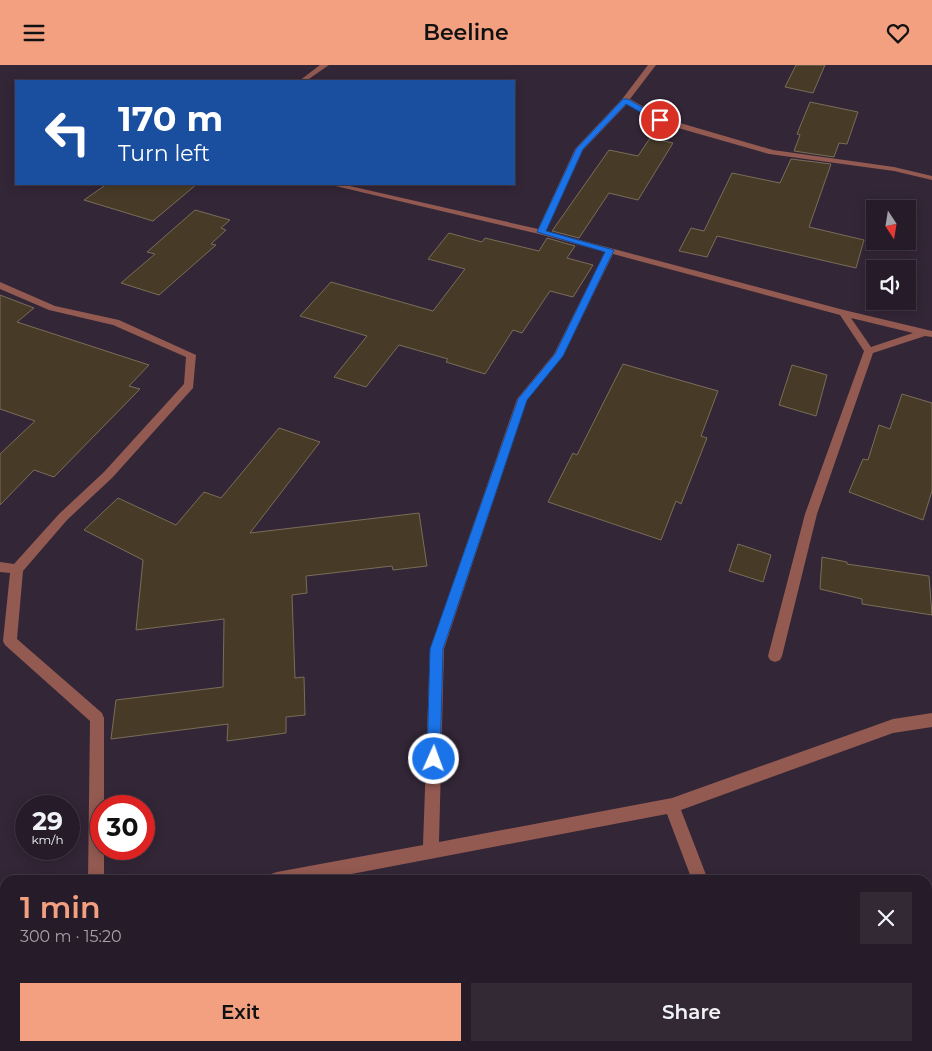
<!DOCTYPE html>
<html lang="en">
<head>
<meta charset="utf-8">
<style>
	:root { --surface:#261c29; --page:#322935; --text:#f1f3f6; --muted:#a4a1a8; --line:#423a46; --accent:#f2a080 }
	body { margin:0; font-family:Montserrat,sans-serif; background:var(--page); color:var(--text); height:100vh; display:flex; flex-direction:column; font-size:19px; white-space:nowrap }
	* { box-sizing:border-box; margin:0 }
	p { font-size:16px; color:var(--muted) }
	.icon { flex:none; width:28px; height:28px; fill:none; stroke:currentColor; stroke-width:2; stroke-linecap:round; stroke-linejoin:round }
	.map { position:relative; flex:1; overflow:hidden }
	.side { position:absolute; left:0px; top:810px; width:932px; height:176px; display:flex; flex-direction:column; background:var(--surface); border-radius:15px 15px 0 0; box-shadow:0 2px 12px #0003,0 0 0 1px var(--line) }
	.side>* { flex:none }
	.guide { position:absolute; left:15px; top:15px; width:500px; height:105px; border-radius:0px; box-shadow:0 2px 12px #0003,0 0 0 1px var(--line); background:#1a4fa0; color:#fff; overflow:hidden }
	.needle { width:32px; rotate:168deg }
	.fabs { position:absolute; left:866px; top:135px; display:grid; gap:10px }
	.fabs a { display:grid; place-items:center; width:50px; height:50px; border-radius:0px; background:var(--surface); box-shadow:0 2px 12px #0003,0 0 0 1px var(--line); font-size:25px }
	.speed { position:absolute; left:15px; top:730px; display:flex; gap:10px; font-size:25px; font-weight:700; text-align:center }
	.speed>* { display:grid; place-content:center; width:65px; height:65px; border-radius:50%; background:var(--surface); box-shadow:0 2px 12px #0003,0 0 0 1px var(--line); line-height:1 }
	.speed small { font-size:12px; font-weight:400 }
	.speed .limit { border:8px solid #d22; background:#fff; color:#111 }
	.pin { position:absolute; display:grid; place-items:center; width:42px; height:42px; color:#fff; margin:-21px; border:2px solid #fff; border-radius:50%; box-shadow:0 1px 5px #0007 }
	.me { position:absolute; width:55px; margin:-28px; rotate:2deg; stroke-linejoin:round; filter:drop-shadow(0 0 4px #0008) }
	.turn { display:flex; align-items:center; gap:18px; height:105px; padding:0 20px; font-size:22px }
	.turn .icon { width:65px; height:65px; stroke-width:2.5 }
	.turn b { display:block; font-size:35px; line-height:42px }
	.round { display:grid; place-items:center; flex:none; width:52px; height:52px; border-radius:0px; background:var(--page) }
	.head { display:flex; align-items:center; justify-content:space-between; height:85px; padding:0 20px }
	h1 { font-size:30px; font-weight:600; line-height:38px; color:var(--accent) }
	.cta { display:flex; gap:10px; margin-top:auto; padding:10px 20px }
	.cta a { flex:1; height:58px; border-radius:0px; background:var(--accent); color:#111; font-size:20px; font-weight:600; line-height:58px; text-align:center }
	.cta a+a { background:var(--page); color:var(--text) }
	header { display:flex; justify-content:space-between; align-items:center; height:65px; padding:0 20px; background:var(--accent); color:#111; font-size:22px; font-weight:600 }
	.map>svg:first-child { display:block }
	.building { fill:#473b28; stroke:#7a6d58 }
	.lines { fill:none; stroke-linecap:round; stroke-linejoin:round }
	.minor { fill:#935a51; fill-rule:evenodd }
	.route { fill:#1a73e8; stroke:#114b97 }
</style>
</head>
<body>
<header><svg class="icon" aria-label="menu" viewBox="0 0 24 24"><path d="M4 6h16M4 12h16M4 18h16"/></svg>Beeline<svg class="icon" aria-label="heart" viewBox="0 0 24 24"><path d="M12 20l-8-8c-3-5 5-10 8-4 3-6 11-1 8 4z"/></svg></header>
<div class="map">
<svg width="932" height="986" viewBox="0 0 932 986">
	<rect width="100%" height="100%" fill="#332637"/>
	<g class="building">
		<path d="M796,0H825L813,28L785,22Z"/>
		<path d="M810,37L858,47L847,79L839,78L834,92L794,86L800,70L797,69Z"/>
		<path d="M650,73L673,78L638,135L609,128L579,173L552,166L609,85L638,91Z"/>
		<path d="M791,94L831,99L809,162L864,175L856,203L717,171L707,192L679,186L691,163L704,166L732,108L780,118Z"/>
		<path d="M107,119H197L153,156L84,135Z"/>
		<path d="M195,145L230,155L221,163L226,165L211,179L216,180L159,230L121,218L155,189L147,187Z"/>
		<path d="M449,168L482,177L485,173L539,186L547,173L575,181L567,193L593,200L573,232L550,226L522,268L513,265L485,309L446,297L448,294L399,280L366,322L334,312L367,271L300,251L331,217L433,246L465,204L428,194Z"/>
		<path d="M0,230L34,243L17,257L149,300L129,321L140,324L54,412L34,405L0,440V389L35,356L0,344Z"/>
		<path d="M623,299L718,326L701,371L707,373L681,439L676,436L661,475L548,437L573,388L577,390Z"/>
		<path d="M792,300L827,310L816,351L779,340Z"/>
		<path d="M902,329L932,338V426L923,455L849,427L863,394L868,395L879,360L890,364Z"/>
		<path d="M279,363L320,377L250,468L419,448L427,501L393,505L392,501L306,511L307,528L292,530L295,613L304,612L305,650L286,652V668L227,676L228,659L111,674L116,635L223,622L224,554L136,565L143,495L84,465L118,433L176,460L204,427L221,433Z"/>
		<path d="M738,479L771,490L763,517L729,506Z"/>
		<path d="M822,492L847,497V499L929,511L932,550L862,539V534L820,524Z"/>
	</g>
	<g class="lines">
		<g class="minor">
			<path d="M320,0H329L306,16H299Z"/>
			<path d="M648,0H656L630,34L663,53L773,85L894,102L932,111V115L894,106L769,89L657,57L627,39L583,85L546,166L844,245L932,266V272L925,271L873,288L817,449L782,591L780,595L775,597L770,595L768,591L805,449L864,286L840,250L613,189L563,291L527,335L444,584L439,777L672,733L893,654L932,648V662L893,668L681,745L708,815H692L667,749L320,815H269L271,809L277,807L423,780L430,584L517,334L554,289L605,187L539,169L327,119H341L538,164L575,84L623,33ZM851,253L913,268L871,282Z"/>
			<path d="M0,217L55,241L119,255L196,290L193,323L112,413L67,455L23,506L17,574L102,648L104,653V741H101V784H104V815H88L90,656L5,580L3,576L10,508L0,507V497L14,499L59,449L104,407L184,319L186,292L113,260L49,245L0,224Z"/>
			<path d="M5,864V880L0,881V865Z"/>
			<path d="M753,981H771L773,986H755Z"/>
		</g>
	</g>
	<path class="route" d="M623,34H628L664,55L658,57L626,39L583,84L546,166L614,185L563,291L527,335L443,584L440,694L438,699L434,701L429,699L427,694L430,584L518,334L555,289L605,187L537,167L576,84Z"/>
</svg>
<div class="fabs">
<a><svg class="needle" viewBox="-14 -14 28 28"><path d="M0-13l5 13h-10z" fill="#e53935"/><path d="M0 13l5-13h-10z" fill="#a4a1a8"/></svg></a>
<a><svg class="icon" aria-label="sound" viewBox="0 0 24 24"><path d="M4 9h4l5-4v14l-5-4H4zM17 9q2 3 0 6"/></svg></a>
</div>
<div class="speed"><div>29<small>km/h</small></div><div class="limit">30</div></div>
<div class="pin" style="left:660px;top:55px;background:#d93025"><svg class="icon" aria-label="arrive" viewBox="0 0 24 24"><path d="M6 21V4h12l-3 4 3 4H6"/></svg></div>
<svg class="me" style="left:434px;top:694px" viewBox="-20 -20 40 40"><circle r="17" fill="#1a73e8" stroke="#fff" stroke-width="3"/><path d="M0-11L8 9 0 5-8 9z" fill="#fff"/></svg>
<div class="guide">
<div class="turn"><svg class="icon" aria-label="left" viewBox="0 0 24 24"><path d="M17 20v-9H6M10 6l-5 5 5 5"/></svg><div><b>170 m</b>Turn left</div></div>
</div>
<section class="side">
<div class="head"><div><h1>1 min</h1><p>300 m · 15:20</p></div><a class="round"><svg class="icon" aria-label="close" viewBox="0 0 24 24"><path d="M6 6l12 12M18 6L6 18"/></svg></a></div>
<div class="cta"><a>Exit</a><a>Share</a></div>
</section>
</div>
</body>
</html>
